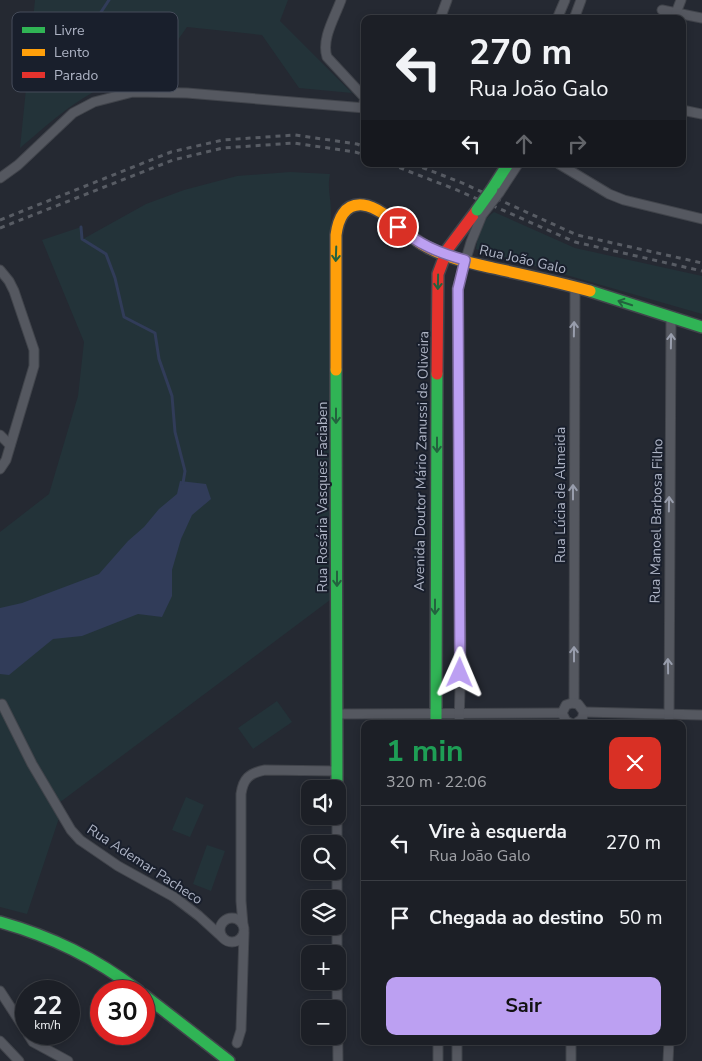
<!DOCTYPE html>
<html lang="pt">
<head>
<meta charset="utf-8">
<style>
	:root { --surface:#1c1f26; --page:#25272e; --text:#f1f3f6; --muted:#a0a2a7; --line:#3a3d43; --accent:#bca0f2 }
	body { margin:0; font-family:"Nunito Sans",sans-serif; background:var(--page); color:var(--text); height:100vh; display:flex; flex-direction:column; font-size:19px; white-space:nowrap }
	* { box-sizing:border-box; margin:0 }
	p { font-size:16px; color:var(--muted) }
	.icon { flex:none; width:28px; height:28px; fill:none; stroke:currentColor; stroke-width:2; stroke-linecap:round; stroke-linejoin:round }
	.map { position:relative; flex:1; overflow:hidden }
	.drawer { position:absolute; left:361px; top:720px; width:325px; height:325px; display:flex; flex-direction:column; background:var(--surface); border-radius:10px; box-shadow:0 2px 8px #0003,0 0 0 1px var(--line) }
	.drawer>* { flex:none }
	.top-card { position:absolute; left:361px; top:15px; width:325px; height:152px; border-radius:10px; box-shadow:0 2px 8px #0003,0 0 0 1px var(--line); background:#1c1f26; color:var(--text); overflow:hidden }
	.fabs { position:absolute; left:301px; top:780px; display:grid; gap:10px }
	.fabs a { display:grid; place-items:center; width:45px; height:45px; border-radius:10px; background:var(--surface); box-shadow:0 2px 8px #0003,0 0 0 1px var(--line); font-size:25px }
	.speed { position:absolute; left:15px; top:980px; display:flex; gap:10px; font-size:25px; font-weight:700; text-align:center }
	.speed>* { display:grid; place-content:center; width:65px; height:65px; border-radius:50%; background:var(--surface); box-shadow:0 2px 8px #0003,0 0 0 1px var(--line); line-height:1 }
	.speed small { font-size:12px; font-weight:400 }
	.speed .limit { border:8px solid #d22; background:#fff; color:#111 }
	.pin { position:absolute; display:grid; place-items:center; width:42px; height:42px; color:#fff; margin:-21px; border:2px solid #fff; border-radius:50%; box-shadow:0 1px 5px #0007 }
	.me { position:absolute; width:55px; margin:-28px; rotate:1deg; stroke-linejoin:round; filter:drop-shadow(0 0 4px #0008) }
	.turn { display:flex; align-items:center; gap:18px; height:105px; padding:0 25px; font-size:22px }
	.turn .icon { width:65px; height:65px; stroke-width:2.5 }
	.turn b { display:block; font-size:35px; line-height:42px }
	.lanes { display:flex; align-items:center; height:48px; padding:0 25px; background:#0003; justify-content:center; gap:25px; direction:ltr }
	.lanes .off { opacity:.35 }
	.round { display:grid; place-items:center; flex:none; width:52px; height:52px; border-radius:10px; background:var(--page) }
	.head { display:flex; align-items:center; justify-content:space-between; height:85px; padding:0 25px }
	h1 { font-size:30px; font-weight:700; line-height:38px; color:#1e9e55 }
	.action { display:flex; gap:10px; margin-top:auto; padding:10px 25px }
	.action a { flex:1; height:58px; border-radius:10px; background:var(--accent); color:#111; font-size:20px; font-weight:700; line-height:58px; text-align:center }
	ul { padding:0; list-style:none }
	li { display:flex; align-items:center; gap:15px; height:75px; padding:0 25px; border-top:1px solid var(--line) }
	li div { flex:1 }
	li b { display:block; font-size:19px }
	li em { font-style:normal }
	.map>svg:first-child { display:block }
	.green { fill:#233339 }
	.water { fill:#313c59 }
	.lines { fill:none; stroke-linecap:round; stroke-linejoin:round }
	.stream { stroke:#313c59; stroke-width:3 }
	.street-casing { stroke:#41444b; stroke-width:11 }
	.fast-casing { stroke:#41444b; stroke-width:14 }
	.slow-casing { stroke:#41444b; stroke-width:14 }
	.jam-casing { stroke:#41444b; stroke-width:14 }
	.street { stroke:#555860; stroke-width:9 }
	.fast { stroke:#30b455; stroke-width:11 }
	.slow { stroke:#ff9f0a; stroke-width:11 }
	.jam { stroke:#e5322d; stroke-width:11 }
	.rail { stroke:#585c64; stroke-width:3; stroke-dasharray:5 5; stroke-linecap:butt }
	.street-bridge-casing { stroke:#41444b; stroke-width:11; stroke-linecap:butt }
	.fast-bridge-casing { stroke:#41444b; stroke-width:14; stroke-linecap:butt }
	.street-bridge { stroke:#555860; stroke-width:9 }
	.fast-bridge { stroke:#30b455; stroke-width:11 }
	.oneway { stroke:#23623e }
	.oneway2 { stroke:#989dac }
	.route-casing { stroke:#7a689d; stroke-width:12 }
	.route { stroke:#bca0f2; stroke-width:9 }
	.labels { text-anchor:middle; stroke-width:4; stroke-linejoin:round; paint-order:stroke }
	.street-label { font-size:14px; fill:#aeb4c5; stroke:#191f2c }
	.key { fill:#191f2c; stroke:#464c5a; stroke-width:1 }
	.key-label { font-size:14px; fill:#aeb4c5 }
</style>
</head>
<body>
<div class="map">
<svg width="702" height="1061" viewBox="0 0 702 1061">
	<rect width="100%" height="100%" fill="#252932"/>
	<g class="green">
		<path d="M35,0H288L280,21L352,93L299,88L262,35L187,27L151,78C141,79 130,78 120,81C82,92 50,123 20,148Z"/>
		<path d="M290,172L330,174C327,189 331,197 331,212L330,600L63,800L52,806L59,818L27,914L0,907V532L49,494L78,396L84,342L42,240L81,227L83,239L146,204L184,190L237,176Z"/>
		<path d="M494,212L575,248L702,276V314L476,249C479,231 479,223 494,212Z"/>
		<path d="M277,701L292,722L253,749L238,728Z"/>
		<path d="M186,797L204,805L190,837L172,830Z"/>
		<path d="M207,845L225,851L211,891L193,884Z"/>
	</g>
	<path class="water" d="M180,481L206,484L211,499L192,515L181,539L172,570V596L162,617L138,614L82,636L53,639L9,675L0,674V608L22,603L99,574L128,541L144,527L159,509L177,494Z"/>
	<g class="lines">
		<g class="stream">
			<path d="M84,82L86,35L109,0"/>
			<path d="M81,227L82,239L106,254L115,278L124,317L155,333L159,359L172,396L175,432L185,471L183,483"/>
		</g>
		<defs>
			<g id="street">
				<path d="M341,0C335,17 321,39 327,57L365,98L363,107"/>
				<path d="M662,10L702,18"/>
				<path d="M676,13L681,0"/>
				<path d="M440,19L447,0"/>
				<path d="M557,19L565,0"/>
				<path d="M574,19L581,0"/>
				<path d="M682,110L702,114"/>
				<path d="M559,164L609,194L624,200L702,219"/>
				<path d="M0,178L18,165L73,113L94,102L133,92L187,93L365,108"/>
				<path d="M499,193L518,164"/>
				<path d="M0,270L9,281L14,291L34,350V366L6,460L0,469"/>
				<path d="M0,435L10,445"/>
				<path d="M574,703L575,287"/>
				<path d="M2,704L32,764L71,830L80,840L118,866L174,897L199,916L222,937"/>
				<path d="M584,712L702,715"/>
				<path d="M338,714L562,713"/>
				<path d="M459,724L461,654L457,289L471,242L482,215"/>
				<path d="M572,724L566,721L562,713L566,705L572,703L578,704L584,712L582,719L575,724"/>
				<path d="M669,724L671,318"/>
				<path d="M337,816V844"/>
				<path d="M337,871V899"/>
				<circle cx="232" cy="930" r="12"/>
				<path d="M243,925L241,901V794C243,779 249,773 265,770L337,771"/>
				<path d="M337,926V954"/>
				<path d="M337,981L338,1061"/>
				<path d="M0,991L26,1031"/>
				<path d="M28,1034L33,1042L68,1061"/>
				<path d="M0,1041L19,1061"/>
				<path d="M438,1041V1061"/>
				<path d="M457,1041V1061"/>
				<path d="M237,1043L241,1030L244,933"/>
				<path d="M571,1061V1041"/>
				<path d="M668,1061L669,1041"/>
			</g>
			<g id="fast">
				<path d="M492,189L508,164"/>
				<path d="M590,291L702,327"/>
				<path d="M336,370L337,789"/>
				<path d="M436,724L437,374"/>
				<path d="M0,922C53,937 95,958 139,991"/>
				<path d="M144,995L229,1061"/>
			</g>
			<path id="slow" d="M336,370V235C338,220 344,203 363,205C386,208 406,237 427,247C447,258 471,263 493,268C525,275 558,282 590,291"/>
			<path id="jam" d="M437,374L438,274L447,250L477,210"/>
		</defs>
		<use href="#street" class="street-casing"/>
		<use href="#fast" class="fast-casing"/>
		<use href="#slow" class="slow-casing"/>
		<use href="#jam" class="jam-casing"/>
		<use href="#street" class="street"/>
		<use href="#fast" class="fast"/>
		<use href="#slow" class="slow"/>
		<use href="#jam" class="jam"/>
		<g class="rail">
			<path d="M390,164L457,190L575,242L702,271"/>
			<path d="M413,164L460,182L577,235L702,263"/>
			<path d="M0,220L171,152L223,140L295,135L357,144L365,147"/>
			<path d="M0,228L173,160L223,148L294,143L355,152L365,155"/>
		</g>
		<defs>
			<path id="street-bridge" d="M482,215L499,193"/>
			<path id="fast-bridge" d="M477,210L492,189"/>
		</defs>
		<use href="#street-bridge" class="street-bridge-casing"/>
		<use href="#fast-bridge" class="fast-bridge-casing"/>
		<use href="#street-bridge" class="street-bridge"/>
		<use href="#fast-bridge" class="fast-bridge"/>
	</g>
	<defs><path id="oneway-shaft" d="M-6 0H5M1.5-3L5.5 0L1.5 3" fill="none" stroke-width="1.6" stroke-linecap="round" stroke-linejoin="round" transform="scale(1.25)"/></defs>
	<g class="oneway">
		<use href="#oneway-shaft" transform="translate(336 254) rotate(92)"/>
		<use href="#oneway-shaft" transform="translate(438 282) rotate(91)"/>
		<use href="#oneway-shaft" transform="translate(625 303) rotate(-162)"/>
		<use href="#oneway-shaft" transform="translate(336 416) rotate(90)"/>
		<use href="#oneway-shaft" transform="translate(437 445) rotate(90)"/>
		<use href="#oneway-shaft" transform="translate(337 579) rotate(90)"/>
		<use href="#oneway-shaft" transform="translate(435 607) rotate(90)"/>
	</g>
	<g class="oneway2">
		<use href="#oneway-shaft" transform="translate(574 329) rotate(-89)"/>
		<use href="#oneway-shaft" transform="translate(671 341) rotate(-89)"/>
		<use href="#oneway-shaft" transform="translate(573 492) rotate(-90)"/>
		<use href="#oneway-shaft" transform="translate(669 504) rotate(-89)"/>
		<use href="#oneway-shaft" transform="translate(574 654) rotate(-90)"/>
		<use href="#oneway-shaft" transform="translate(668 666) rotate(-91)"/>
	</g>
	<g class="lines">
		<defs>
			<path id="route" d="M398,227C418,244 439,253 465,260L458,289L460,673"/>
		</defs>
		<use href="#route" class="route-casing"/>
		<use href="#route" class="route"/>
	</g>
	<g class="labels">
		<g class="street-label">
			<text transform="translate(523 259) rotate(13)" y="5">Rua João Galo</text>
			<text transform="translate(421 461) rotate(-89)" y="5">Avenida Doutor Mário Zanussi de Oliveira</text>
			<text transform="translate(560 495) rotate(-90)" y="5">Rua Lúcia de Almeida</text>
			<text transform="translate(322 497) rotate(-90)" y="5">Rua Rosária Vasques Faciaben</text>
			<text transform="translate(656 521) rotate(-89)" y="5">Rua Manoel Barbosa Filho</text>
			<text transform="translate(145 864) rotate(33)" y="5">Rua Ademar Pacheco</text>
		</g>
	</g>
	<rect x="12" y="12" width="166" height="80" rx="8" class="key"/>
	<rect x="22" y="27" width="23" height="6" fill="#30b455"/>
	<rect x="22" y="49" width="23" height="7" fill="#ff9f0a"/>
	<rect x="22" y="72" width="23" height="6" fill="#e5322d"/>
	<g class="key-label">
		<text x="54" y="35">Livre</text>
		<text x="54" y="57">Lento</text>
		<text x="54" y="80">Parado</text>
	</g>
</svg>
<div class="fabs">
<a><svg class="icon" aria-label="sound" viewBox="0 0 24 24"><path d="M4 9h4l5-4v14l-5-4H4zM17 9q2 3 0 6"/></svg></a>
<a><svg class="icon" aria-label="search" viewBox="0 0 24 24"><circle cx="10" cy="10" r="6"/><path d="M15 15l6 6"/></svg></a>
<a><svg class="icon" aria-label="layers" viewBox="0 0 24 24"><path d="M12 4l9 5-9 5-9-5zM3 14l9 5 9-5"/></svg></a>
<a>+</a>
<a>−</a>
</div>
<div class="speed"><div>22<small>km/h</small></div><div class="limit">30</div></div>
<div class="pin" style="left:398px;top:227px;background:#d93025"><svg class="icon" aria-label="arrive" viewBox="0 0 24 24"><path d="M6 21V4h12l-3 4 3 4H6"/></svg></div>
<svg class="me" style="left:460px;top:673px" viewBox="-20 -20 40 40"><path d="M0-17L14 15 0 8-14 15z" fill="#bca0f2" stroke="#fff" stroke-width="4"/></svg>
<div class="top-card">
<div class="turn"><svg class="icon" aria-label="left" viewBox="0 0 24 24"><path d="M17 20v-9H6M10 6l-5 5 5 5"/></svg><div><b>270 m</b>Rua João Galo</div></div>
<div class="lanes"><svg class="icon" aria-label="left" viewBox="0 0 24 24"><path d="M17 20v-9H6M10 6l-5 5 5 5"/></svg><svg class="icon off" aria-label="ahead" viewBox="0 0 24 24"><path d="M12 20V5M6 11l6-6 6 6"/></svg><svg class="icon off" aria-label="right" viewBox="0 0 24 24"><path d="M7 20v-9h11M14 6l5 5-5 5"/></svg></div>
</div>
<section class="drawer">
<div class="head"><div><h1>1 min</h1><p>320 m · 22:06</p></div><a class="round" style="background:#d93025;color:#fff"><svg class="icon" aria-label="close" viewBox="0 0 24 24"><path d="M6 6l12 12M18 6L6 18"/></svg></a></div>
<ul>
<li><svg class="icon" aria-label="left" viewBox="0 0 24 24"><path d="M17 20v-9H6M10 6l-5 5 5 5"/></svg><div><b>Vire à esquerda</b><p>Rua João Galo</p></div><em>270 m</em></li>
<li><svg class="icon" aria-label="arrive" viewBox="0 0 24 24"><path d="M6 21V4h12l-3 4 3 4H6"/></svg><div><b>Chegada ao destino</b></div><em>50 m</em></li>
</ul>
<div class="action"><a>Sair</a></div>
</section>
</div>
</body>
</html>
